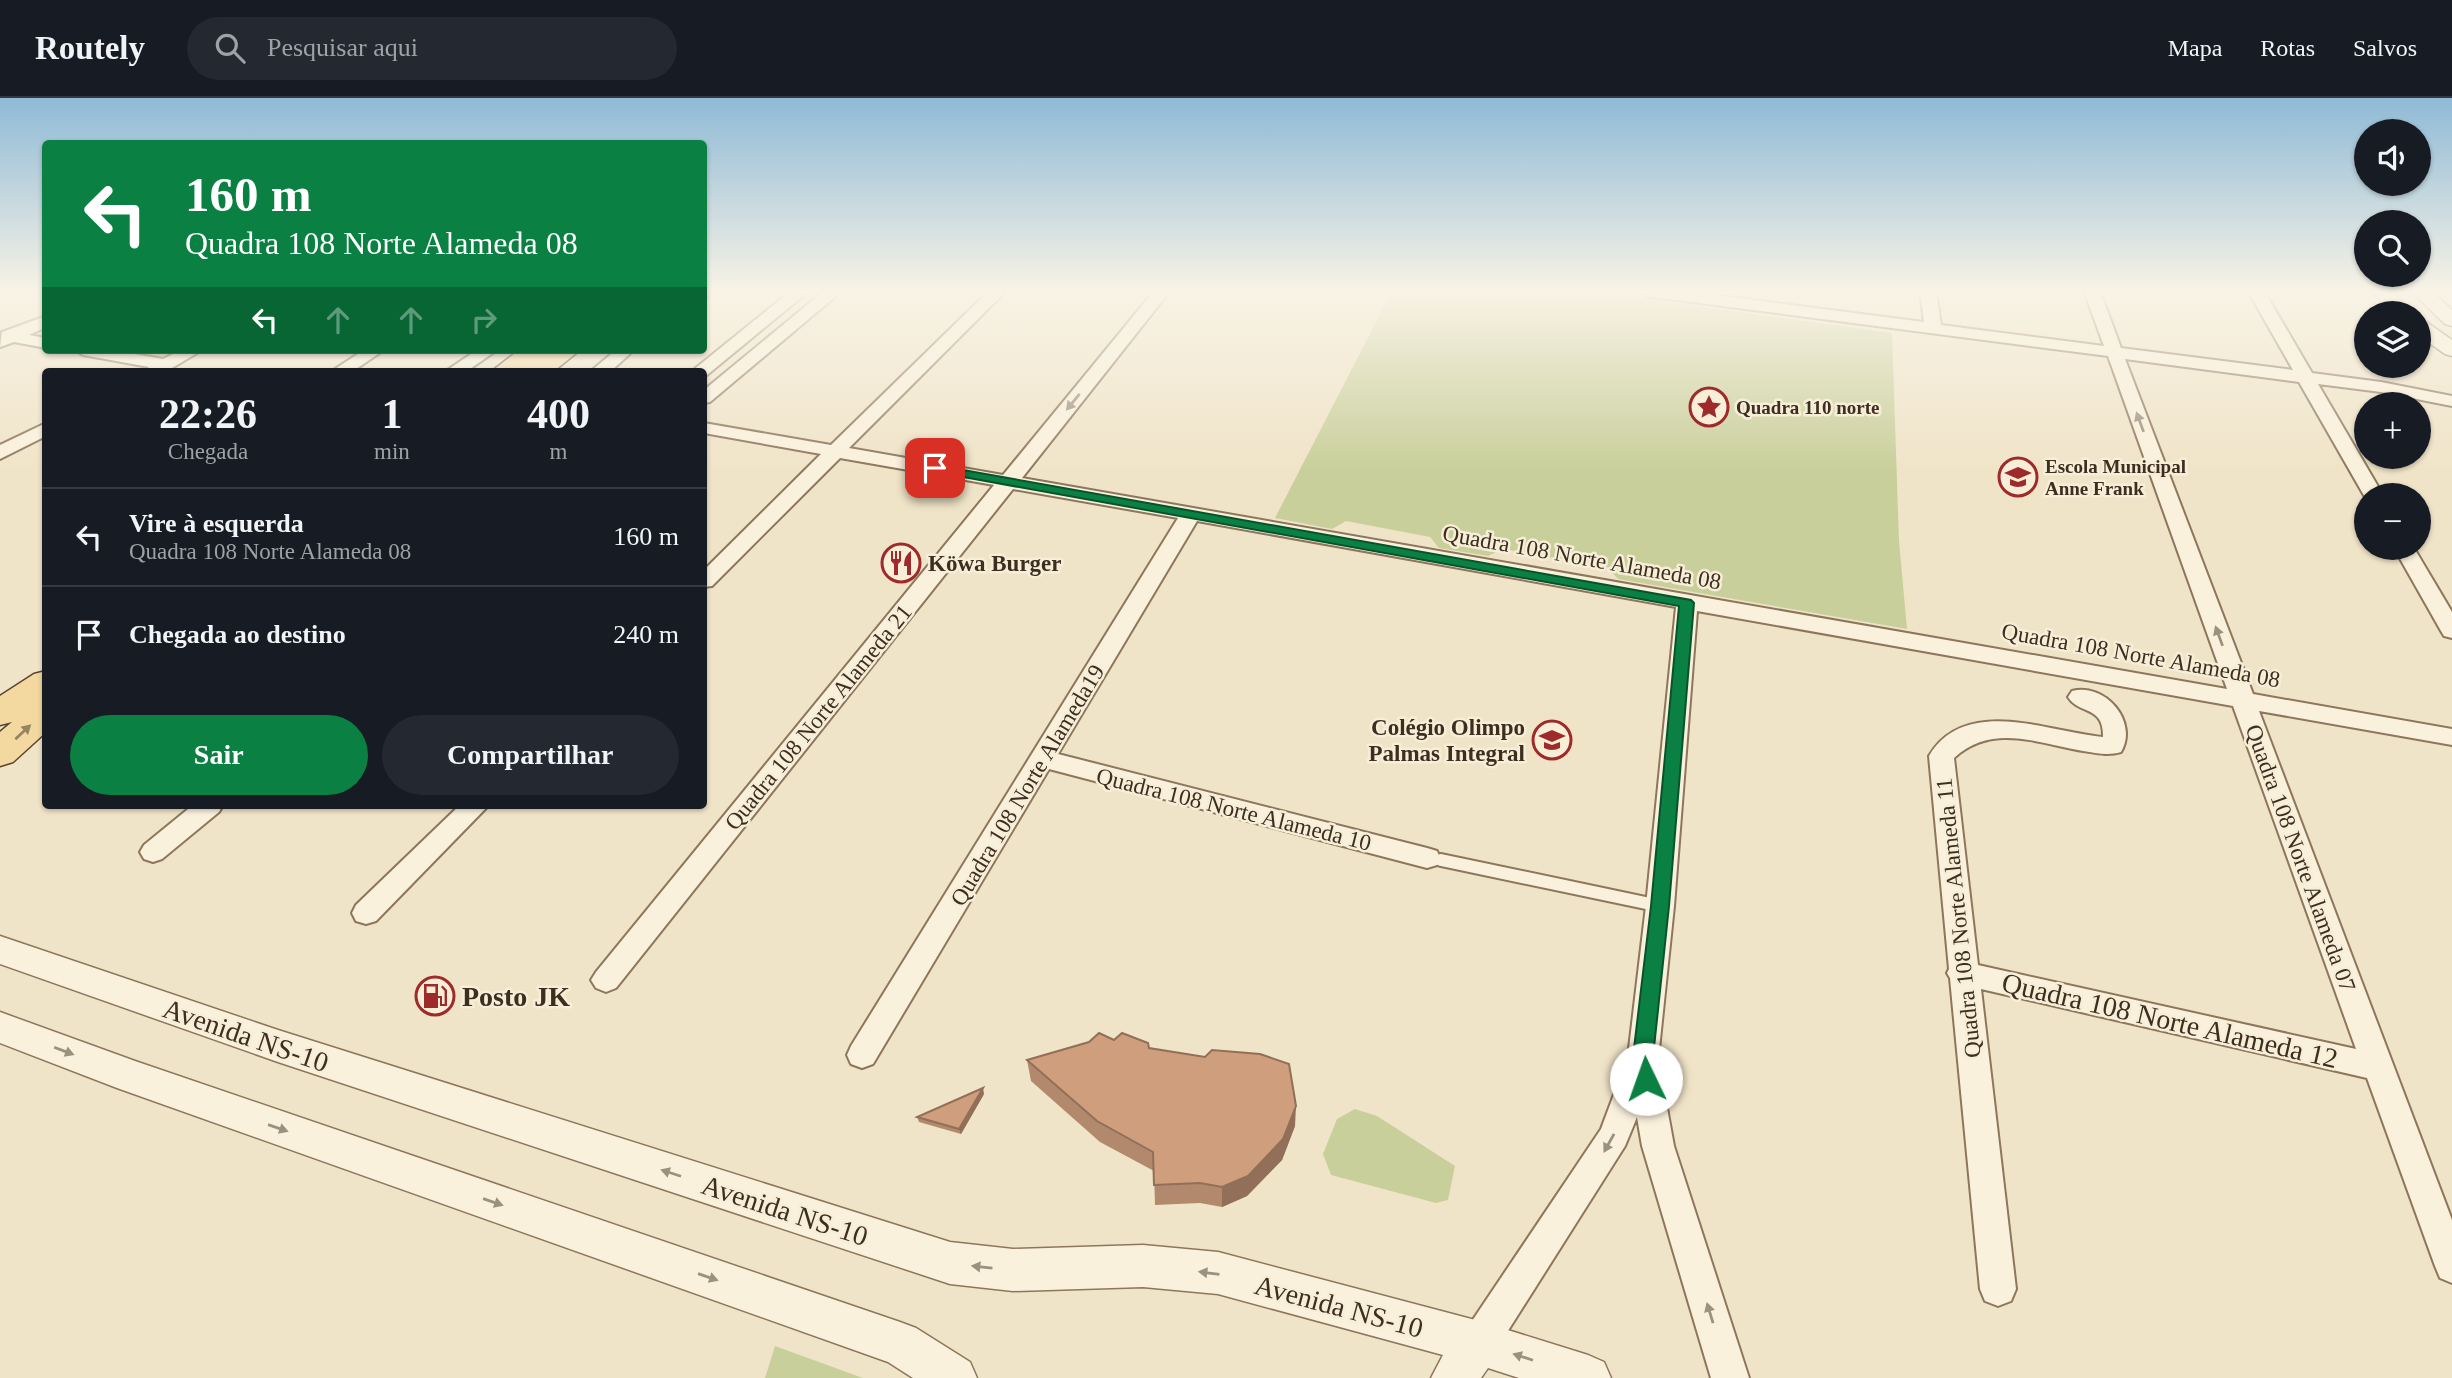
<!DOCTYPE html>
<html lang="pt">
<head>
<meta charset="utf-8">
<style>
	:root { --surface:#171b24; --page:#242831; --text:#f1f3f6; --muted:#9ea1a6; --line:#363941; --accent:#0b8043 }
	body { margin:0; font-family:"Times New Roman",serif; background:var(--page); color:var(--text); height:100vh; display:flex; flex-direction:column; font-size:26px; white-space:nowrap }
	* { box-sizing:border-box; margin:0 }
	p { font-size:23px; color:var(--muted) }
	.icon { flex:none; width:38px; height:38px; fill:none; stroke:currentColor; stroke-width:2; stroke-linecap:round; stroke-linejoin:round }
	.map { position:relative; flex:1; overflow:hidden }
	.panel { position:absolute; left:42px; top:270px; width:665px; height:441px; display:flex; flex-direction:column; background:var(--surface); border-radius:7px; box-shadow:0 2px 5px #0004 }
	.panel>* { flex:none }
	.top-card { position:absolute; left:42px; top:42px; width:665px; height:214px; border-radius:7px; box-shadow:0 2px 5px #0004; background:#0b8043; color:#fff; overflow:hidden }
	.controls { position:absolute; left:2354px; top:21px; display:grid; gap:14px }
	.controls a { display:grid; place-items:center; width:77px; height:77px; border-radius:50%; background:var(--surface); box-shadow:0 2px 5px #0004; font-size:35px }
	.pin { position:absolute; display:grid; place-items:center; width:60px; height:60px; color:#fff; margin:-30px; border-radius:14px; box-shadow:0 4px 10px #0006 }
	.me { position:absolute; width:77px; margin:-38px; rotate:357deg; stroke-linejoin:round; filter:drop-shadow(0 0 5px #0008) }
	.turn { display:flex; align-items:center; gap:24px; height:147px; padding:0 28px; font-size:32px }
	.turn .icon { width:91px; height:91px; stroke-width:2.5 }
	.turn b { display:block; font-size:49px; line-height:60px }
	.lanes { display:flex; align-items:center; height:66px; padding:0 28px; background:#0003; justify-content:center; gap:35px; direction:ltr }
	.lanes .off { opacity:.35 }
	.eta { display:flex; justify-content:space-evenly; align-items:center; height:119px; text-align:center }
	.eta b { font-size:42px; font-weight:800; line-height:49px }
	.action { display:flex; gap:14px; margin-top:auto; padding:14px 28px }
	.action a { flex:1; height:80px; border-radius:42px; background:var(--accent); color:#fff; font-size:28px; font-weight:800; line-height:80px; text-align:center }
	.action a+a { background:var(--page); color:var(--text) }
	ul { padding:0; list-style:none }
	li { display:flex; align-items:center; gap:21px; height:98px; padding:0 28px; border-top:2px solid var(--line) }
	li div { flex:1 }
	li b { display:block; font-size:26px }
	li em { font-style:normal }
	header { display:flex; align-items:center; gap:42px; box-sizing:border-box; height:98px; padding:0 35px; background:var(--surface); border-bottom:2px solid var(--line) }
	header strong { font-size:33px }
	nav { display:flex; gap:38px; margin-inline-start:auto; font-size:24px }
	.search { width:490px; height:63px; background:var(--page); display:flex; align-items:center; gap:18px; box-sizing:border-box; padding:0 24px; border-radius:38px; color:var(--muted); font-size:26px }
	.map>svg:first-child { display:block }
	.green { fill:#c9cf9b }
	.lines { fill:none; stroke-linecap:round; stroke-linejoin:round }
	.service-casing { stroke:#8d765c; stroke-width:16 }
	.minor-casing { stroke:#8d765c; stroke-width:4 }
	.tertiary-casing { stroke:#8d765c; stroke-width:3 }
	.primary-casing { stroke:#5b4430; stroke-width:3 }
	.service { stroke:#faf1dc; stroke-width:12 }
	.minor { fill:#faf1dc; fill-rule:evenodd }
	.tertiary { fill:#faf1dc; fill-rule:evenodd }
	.primary { fill:#f3d9a0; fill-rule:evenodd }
	.wall { fill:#b2896c }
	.shaded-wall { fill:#916f58 }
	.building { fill:#cf9f7d; stroke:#916f58; stroke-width:2 }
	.oneway { fill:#9c907e }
	.oneway2 { fill:#988460 }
	.route { fill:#0b8043; stroke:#07532c; stroke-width:2 }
	.labels { text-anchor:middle; stroke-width:5; stroke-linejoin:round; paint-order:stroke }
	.far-poi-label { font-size:19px; font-weight:bold; fill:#3d2e20; stroke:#f7eed8; text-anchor:start }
	.street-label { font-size:23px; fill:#3d2e20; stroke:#f7eed8 }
	.poi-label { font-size:23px; font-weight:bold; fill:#3d2e20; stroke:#f7eed8; text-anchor:start }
	.near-poi-label { font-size:28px; font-weight:bold; fill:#3d2e20; stroke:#f7eed8; text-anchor:start }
	.near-street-label { font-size:28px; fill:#3d2e20; stroke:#f7eed8 }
</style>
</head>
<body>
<header>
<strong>Routely</strong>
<div class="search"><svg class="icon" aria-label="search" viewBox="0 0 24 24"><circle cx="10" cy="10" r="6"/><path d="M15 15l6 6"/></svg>Pesquisar aqui</div>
<nav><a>Mapa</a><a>Rotas</a><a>Salvos</a></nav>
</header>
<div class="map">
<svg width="2452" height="1280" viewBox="0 0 2452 1280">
	<rect width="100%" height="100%" fill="#f0e4c8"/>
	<g class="green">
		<path d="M1392,193H1588L1892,235L1899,443L1907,531L1618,481L1607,469L1503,451L1488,458L1439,450L1430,439L1346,423L1332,431L1275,420Z"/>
		<path d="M1355,1011L1377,1018L1455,1068L1448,1102L1436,1105L1331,1077L1323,1056L1337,1021Z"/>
		<path d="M775,1248L863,1280H765Z"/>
	</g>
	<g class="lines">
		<defs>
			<path id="service" d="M1441,762L1660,808"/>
			<g id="minor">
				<path d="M704,193H715L704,201Z"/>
				<path d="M791,193H809L707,277L704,278V273H692Z"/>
				<path d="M824,193H842L710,304L704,305V292Z"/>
				<path d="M989,193H1006L849,350L1003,377L1154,193H1170L1022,380L2227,591L2108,258L1646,198L1638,193H1684L1924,224L1920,193H1936L1941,227L2104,248L2084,193H2100L2121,250L2293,272L2248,193H2264L2312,275L2381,284L2452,298V308L2381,294L2318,286L2383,397H2366V401L2299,284L2125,261L2253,596L2452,631V647L2259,613L2452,1122V1185L2440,1180L2435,1168L2367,980L1981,891L2016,1191L2011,1203L1998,1208L1985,1203L1980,1191L1950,880L1947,875L1949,871L1929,658C1965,597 2049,634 2103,639C2104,607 2079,617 2068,599L2072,593C2105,584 2139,624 2121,654C2108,658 2096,655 2083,653C2037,645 1992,625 1954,660L1978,867L2356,951L2233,608L1697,513L1674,808L1658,961L1674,1048L1749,1280H1711L1642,1048L1637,1019L1625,1048L1492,1258L1479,1263L1466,1258L1461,1245L1466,1232L1601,1031L1628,959L1646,808L1676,509L1197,423L1058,656L1427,750L1437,753L1440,760L1437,767L1427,770L1049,671L873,966L862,970L851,966L847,957L851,948L1178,420L1013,391L616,890L606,894L596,890L591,882L596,874L994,387L840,360L712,488L704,489V472L821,356L704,335V325L831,347Z"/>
				<path d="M46,218V229L29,237L46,240V250L14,244L0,249L2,234Z"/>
				<path d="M75,252H111L163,261L181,252H202L167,273H145L149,269L83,257Z"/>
				<path d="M364,252H384L353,273H332Z"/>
				<path d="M477,252H497L467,273H446Z"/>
				<path d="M616,252H634L611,273H591Z"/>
				<path d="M46,325V338L0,361V347Z"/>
				<path d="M2394,450H2414L2452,514V540L2444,538L2441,533Z"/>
				<path d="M193,707H223L219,714L162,761L153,764L144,761L140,754L144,747Z"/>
				<path d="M460,707H489L376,823L366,826L356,823L352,815L356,807Z"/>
			</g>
			<g id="tertiary">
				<path d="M2371,193H2391L2414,215H2393Z"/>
				<path d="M2411,193H2432L2452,212V228L2445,226Z"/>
				<path d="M2418,221L2425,223L2452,242V258L2445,256L2418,237Z"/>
				<path d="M0,838L278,932L950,1144L1013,1151L1143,1147L1218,1154L1479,1223L1588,1257L1604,1264L1611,1280H1519L1488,1270L1481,1280H1431L1443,1257L1218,1196L1143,1189L1013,1193L950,1186L278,964L0,866Z"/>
				<path d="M0,914L135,963L900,1224L916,1230L970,1264L977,1280H913L888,1264L117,990L0,945Z"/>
			</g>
			<g id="primary">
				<path d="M519,252H549L547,254L580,252L554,273H524L526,270L522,273H492Z"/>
				<path d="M46,573V634L13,664L0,668V634L12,624L0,627V598L34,576Z"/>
			</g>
		</defs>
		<use href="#service" class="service-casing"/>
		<use href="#minor" class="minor-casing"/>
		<use href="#tertiary" class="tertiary-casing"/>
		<use href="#primary" class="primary-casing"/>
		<use href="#service" class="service"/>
		<use href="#minor" class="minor"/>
		<use href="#tertiary" class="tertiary"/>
		<use href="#primary" class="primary"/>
	</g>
	<g class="wall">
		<path d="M1114,942L1149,950L1295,1028L1282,1062L1247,1098L1222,1109L1200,1105L1155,1107L1154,1073L1100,1044L1031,983L1027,962Z"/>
		<path d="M984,996L961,1036L919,1024L917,1019Z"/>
	</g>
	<g class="shaded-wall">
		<path d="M983,990L984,996L961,1036L959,1031Z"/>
		<path d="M1296,1008L1295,1028L1282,1062L1247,1098L1222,1109V1089Z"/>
	</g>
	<g class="building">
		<path d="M1099,935L1114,942L1122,935L1148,945L1149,950L1205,959L1212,952L1260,956L1289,966L1296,1008L1283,1041L1248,1078L1222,1089L1200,1085L1154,1087L1153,1054L1097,1023L1027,962L1089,944Z"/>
		<path d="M983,990L959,1031L917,1019Z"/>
	</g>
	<defs><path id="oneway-solid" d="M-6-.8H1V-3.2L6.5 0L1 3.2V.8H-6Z" transform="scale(1.75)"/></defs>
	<g class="oneway">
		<use href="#oneway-solid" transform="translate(1073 304) rotate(129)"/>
		<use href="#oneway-solid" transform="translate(2140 324) rotate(-110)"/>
		<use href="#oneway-solid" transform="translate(2219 538) rotate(-110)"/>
		<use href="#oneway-solid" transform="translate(64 953) rotate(21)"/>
		<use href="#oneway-solid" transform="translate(278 1030) rotate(19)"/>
		<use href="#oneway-solid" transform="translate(1609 1045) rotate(119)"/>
		<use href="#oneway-solid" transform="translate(671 1075) rotate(-162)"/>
		<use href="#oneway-solid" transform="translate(493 1104) rotate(19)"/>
		<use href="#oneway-solid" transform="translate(982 1169) rotate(-174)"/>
		<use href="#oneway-solid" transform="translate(1209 1175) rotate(-173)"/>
		<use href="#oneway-solid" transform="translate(708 1179) rotate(19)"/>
		<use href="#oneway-solid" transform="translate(1710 1215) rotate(-107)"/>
		<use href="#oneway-solid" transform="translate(1523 1259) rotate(-162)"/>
	</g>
	<use class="oneway2" href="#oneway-solid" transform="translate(23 634) rotate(-43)"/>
	<linearGradient id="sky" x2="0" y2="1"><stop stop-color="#8fbad6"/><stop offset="0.52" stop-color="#f8f3e6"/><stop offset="1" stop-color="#f8f3e6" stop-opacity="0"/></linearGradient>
	<rect width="2452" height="372" fill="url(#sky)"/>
	<path class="route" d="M935,367L1691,502L1694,505L1669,808L1653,959L1656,981L1653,987L1646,990L1639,987L1633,959L1651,808L1679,508L930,373V368Z"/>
	<defs>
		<symbol id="sight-ring" viewBox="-11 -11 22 22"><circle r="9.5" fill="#f7eed8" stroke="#9e2a2b" stroke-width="1.5"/><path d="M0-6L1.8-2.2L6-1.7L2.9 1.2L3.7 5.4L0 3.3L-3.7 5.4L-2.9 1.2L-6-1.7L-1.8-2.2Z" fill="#9e2a2b"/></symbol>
		<symbol id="school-ring" viewBox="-11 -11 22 22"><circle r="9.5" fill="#f7eed8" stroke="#9e2a2b" stroke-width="1.5"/><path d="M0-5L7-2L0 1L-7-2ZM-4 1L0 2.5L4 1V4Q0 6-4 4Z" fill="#9e2a2b"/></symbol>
		<symbol id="restaurant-ring" viewBox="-11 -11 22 22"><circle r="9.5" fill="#f7eed8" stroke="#9e2a2b" stroke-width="1.5"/><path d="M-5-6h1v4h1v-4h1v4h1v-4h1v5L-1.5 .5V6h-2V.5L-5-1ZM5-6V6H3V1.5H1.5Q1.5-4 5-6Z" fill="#9e2a2b"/></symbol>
		<symbol id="fuel-ring" viewBox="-11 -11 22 22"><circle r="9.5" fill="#f7eed8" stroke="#9e2a2b" stroke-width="1.5"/><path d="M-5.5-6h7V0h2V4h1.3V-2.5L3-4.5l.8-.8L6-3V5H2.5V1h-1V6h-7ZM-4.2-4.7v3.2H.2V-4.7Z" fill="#9e2a2b"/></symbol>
	</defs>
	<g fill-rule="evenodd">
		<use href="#sight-ring" x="1687" y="287" width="44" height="44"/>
		<use href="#school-ring" x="1996" y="357" width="44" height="44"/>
		<use href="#restaurant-ring" x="879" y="443" width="44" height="44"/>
		<use href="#school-ring" x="1530" y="620" width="44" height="44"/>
		<use href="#fuel-ring" x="413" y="876" width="44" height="44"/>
	</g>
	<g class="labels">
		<g class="far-poi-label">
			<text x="1736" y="316">Quadra 110 norte</text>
			<text x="2045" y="375">Escola Municipal<tspan x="2045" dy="22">Anne Frank</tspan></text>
		</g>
		<g class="street-label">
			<text transform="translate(1582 459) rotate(10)" y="8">Quadra 108 Norte Alameda 08</text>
			<text transform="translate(2141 557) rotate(10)" y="8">Quadra 108 Norte Alameda 08</text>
			<text transform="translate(818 619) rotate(-51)" y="8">Quadra 108 Norte Alameda 21</text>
			<text transform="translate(1027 687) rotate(-59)" y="8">Quadra 108 Norte Alameda19</text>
			<text transform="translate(1234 711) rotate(14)" y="8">Quadra 108 Norte Alameda 10</text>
			<text transform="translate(2301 760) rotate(70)" y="8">Quadra 108 Norte Alameda 07</text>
			<text transform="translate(1958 820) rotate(-96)" y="8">Quadra 108 Norte Alameda 11</text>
		</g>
		<g class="poi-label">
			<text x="928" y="473">Köwa Burger</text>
			<text x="1525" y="637" text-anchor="end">Colégio Olimpo<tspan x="1525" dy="26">Palmas Integral</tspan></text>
		</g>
		<g class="near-poi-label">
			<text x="462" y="908">Posto JK</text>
		</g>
		<g class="near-street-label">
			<text transform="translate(2170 922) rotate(13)" y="10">Quadra 108 Norte Alameda 12</text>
			<text transform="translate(246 937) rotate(19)" y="10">Avenida NS-10</text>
			<text transform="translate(785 1112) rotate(18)" y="10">Avenida NS-10</text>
			<text transform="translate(1339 1208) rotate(15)" y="10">Avenida NS-10</text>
		</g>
	</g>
</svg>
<div class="controls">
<a><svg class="icon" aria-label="sound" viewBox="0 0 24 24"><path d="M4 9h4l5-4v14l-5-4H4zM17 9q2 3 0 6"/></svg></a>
<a><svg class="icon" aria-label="search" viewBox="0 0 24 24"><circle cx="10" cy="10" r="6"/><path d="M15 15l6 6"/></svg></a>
<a><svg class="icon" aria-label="layers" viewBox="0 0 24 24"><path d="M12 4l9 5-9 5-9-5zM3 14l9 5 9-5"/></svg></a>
<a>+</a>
<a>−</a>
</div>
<div class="pin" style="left:935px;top:370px;background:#d93025"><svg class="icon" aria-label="arrive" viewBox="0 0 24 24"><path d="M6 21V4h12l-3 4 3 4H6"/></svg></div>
<svg class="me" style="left:1646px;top:981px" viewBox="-20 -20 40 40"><circle r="19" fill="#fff"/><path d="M0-13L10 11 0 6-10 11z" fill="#0b8043"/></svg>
<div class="top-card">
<div class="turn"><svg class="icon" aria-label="left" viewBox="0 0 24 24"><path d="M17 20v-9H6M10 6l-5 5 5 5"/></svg><div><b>160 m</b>Quadra 108 Norte Alameda 08</div></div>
<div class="lanes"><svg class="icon" aria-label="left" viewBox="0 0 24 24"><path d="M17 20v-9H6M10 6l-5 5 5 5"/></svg><svg class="icon off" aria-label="ahead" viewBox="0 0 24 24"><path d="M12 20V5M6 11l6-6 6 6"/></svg><svg class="icon off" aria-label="ahead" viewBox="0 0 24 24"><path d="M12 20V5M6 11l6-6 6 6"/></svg><svg class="icon off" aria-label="right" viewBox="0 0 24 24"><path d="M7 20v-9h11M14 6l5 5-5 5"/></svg></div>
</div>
<section class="panel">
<div class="eta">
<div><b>22:26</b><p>Chegada</p></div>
<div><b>1</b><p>min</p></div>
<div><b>400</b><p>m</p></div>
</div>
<ul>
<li><svg class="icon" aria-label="left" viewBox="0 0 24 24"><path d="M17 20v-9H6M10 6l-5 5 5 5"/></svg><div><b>Vire à esquerda</b><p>Quadra 108 Norte Alameda 08</p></div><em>160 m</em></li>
<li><svg class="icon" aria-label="arrive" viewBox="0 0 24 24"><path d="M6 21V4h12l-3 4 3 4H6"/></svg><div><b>Chegada ao destino</b></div><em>240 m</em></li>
</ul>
<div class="action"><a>Sair</a><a>Compartilhar</a></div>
</section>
</div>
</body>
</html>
